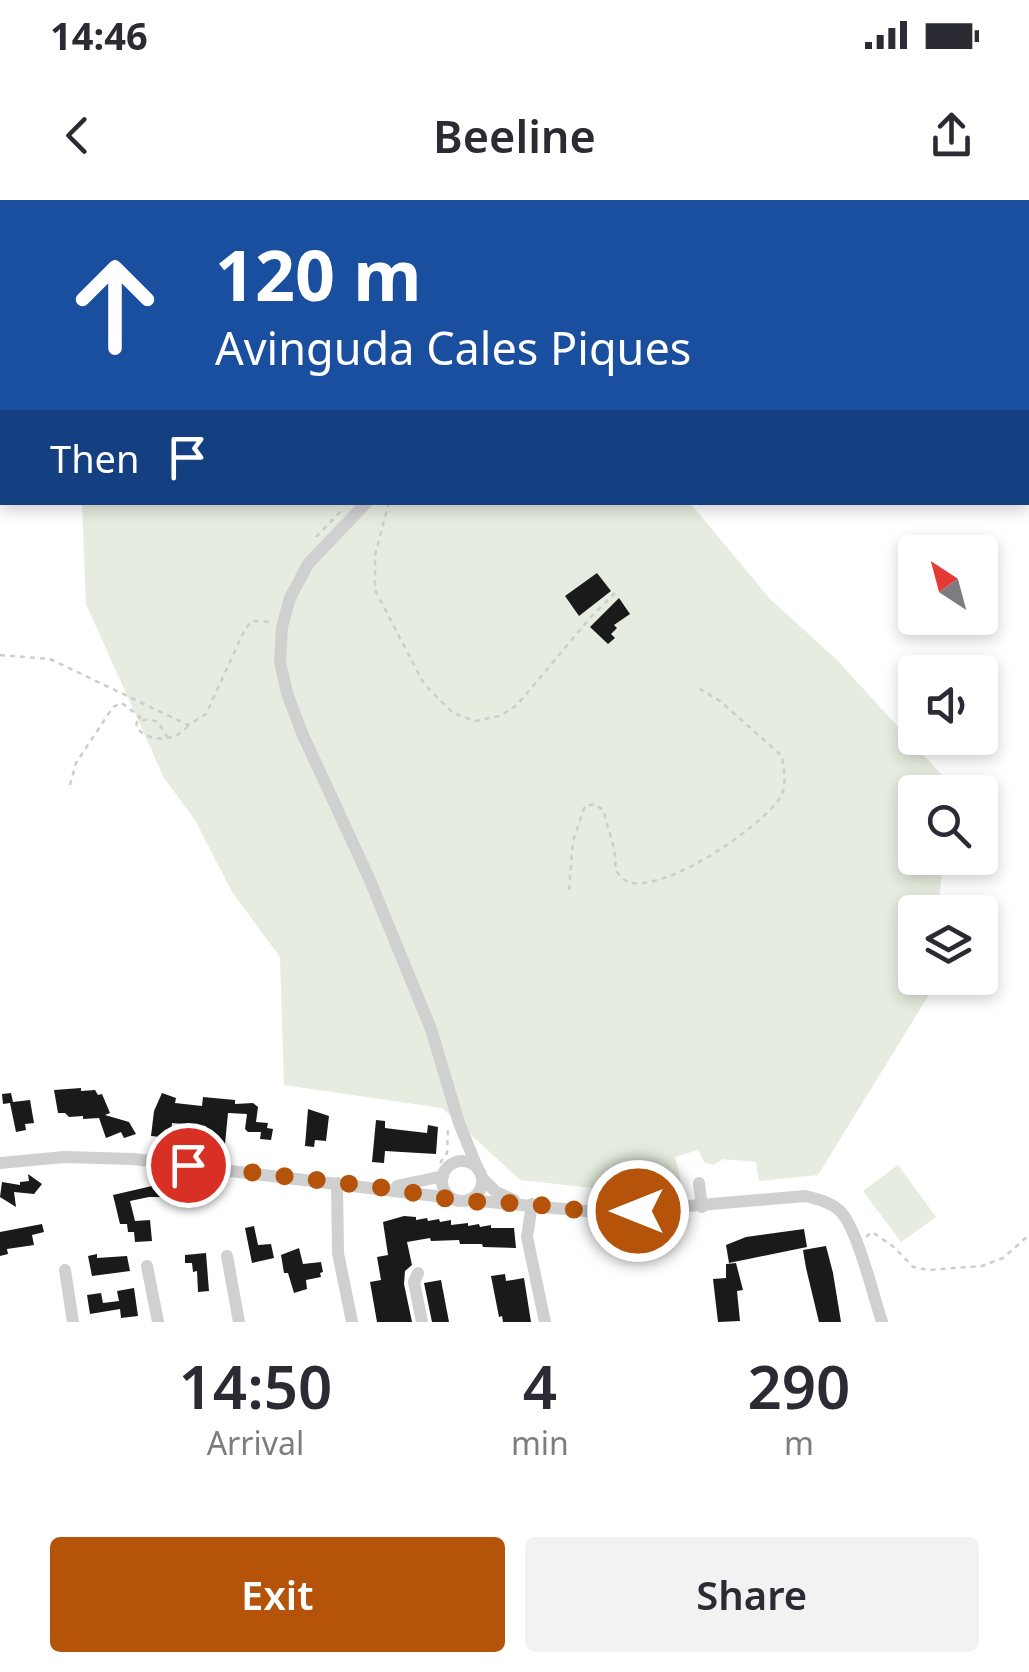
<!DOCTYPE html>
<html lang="en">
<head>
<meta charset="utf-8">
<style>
	:root { --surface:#fff; --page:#f2f2f3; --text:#2b2b33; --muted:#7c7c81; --accent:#b45309 }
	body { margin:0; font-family:"Noto Sans",sans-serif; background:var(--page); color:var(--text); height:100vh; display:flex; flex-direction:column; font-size:38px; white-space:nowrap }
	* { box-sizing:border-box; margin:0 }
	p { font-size:32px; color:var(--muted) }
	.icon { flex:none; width:55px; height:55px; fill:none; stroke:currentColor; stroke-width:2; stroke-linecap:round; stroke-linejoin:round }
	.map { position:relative; height:1122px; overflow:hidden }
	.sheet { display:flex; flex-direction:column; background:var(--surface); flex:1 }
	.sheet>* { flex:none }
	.hud { position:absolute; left:0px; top:0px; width:1030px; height:305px; box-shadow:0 5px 15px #0003; background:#1a4fa0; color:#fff; overflow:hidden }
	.needle { width:65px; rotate:324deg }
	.tools { position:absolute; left:898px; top:335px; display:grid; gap:20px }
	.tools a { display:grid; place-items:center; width:100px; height:100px; border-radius:10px; background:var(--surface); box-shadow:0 5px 15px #0003; font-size:50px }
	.pin { position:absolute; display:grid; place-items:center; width:85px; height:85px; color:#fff; margin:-42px; border:5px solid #fff; border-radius:50%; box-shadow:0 2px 10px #0007 }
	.me { position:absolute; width:110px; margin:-55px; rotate:270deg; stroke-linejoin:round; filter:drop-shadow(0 0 8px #0008) }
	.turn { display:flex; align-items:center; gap:35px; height:210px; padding:0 50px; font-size:45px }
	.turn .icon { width:130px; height:130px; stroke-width:2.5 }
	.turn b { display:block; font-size:70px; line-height:85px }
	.then { display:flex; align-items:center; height:95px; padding:0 50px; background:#0003; gap:20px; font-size:38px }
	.eta { display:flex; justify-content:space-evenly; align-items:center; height:170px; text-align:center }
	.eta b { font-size:60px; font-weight:600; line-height:70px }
	.primary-button { display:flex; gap:20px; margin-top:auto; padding:20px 50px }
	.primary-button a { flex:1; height:115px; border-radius:10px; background:var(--accent); color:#fff; font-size:40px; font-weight:600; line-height:115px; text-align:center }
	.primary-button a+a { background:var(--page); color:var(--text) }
	.status { display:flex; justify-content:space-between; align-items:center; height:70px; padding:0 50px; background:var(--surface); direction:ltr }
	.status svg { height:28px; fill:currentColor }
	header { display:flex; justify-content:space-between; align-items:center; height:130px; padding:0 50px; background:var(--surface); font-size:45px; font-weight:600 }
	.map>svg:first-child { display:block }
	.green { fill:#e6ecdf }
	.building { fill:#1a1a1a }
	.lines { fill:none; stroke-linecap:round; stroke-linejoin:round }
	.path { stroke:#cdcdcd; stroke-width:2.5; stroke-dasharray:5 5; stroke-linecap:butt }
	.minor { stroke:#d0d0d0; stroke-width:12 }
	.route { stroke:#b45309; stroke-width:18; stroke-dasharray:0 32.4 }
</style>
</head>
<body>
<div class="status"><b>14:46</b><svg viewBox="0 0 49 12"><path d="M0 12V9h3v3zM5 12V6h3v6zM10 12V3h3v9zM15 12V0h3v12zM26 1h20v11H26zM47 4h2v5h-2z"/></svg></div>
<header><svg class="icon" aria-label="back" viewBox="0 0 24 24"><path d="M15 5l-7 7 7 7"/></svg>Beeline<svg class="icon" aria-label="share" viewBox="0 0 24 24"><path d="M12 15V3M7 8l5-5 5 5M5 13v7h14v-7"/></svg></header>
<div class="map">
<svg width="1029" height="1122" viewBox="0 0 1029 1122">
	<rect width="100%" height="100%" fill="#fff"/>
	<g class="green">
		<path d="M0,0H351L2,2V67Z"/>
		<path d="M82,303H690L770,399L837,460L951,585L950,592H915V658H943L938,712H915V778H931L930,793L818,975L759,981L756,962L723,959L713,965L704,962L698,950L675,957L685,998L520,980L442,908L284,885L280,757L232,692L195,620L164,578L86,404Z"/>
		<path d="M898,965L936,1017L901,1042L863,991Z"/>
	</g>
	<g class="building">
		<path d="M597,373L611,391L579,416L565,396Z"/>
		<path d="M619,398L630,414L614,425L617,428L611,434L615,438L608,444L590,427Z"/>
		<path d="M81,888V891L95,890L98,895L102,894L110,913L105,915L129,922L136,934L124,938L121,932L106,938L99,918L83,919V916L69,917L65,913H58L54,890Z"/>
		<path d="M11,893L13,902L30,900L34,923L25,924L26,930L16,932L10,903L3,904L2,894Z"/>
		<path d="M162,893L176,898L175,903L202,906L203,897L235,900V904L253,903L258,907L256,922L268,923L267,928L273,929L271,940L260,939L261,932H248L245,929L247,914L228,913L225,944L205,943L206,926L172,923L171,938L151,936L154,911Z"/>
		<path d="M308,909L329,916L326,941L315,940L314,947L305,946Z"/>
		<path d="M376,920L385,921V928L401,930L427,933L428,925L438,927L436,954L385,951L384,963L372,962Z"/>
		<path d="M28,974L42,984L34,994L14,992L16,1007L0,997L2,982L20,985V982L29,981Z"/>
		<path d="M165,983L170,986L181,984L183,997L168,1001L167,997H149L130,1001L135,1021L150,1020L152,1041L135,1042L134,1032H128L127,1024H120L113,995Z"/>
		<path d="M404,1016L416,1017V1020L427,1018L428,1021L439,1019L440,1022L451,1020V1025L468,1023V1026L479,1024L480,1027L491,1025V1028H514L516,1048L483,1047L482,1044H460L459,1040L431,1041L430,1038L407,1042L412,1065L405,1071L404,1084L412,1122H377L370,1082L381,1080L377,1057L388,1055L383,1022Z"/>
		<path d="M42,1024L44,1032L32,1035L34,1045L7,1049L8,1054L0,1056V1032Z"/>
		<path d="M254,1026L258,1045L271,1044L274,1058L252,1063L245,1028Z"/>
		<path d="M804,1029L807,1047L729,1063L726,1045L746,1037Z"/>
		<path d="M826,1046L833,1073L841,1122H819L806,1068L803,1050Z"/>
		<path d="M299,1048L303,1064L321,1062L323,1072L320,1073L321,1077L306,1080L307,1089L294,1093L288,1073H284L281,1055Z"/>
		<path d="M206,1053L209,1091L198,1092L197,1071L193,1072L192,1063H185V1055Z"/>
		<path d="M97,1054V1058L127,1056L130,1071L92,1076L88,1056Z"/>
		<path d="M736,1063L743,1090L737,1091L740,1121L718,1122L713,1079L726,1078V1064Z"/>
		<path d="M505,1074L506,1081L524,1078L531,1122H503L502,1116L499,1117L491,1076Z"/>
		<path d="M441,1080L449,1122H432L424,1083Z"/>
		<path d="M134,1088L138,1116L121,1118L120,1109L90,1114L87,1095L101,1093L103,1103L119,1101L117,1091Z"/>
	</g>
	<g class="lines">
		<g class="path">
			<path d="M882,0L885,2"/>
			<path d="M589,2L591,0"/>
			<path d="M389,302L375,355V390L424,484L453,513L475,521L500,516L517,505L591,417L618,390"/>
			<path d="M316,337L342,310"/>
			<path d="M0,455L50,459L188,525L206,514L245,429L252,421L271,422"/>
			<path d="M168,538L158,522L149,519L137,522L136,527C149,543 176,542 188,526"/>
			<path d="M70,585L76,563L113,507L122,503L140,517L137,522"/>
			<path d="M569,690L573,641L585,606L595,604L604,611C607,632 618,648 615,669C619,675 624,682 632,683C672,688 754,631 778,601C788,588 784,571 782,556L720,501L700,489"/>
			<path d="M440,963L447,953L448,928"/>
			<path d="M866,1037L872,1032L894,1047L913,1067L929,1070L982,1066L1003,1058L1029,1035"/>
		</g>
		<g class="minor">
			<path d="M604,2L606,0"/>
			<path d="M367,302L308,364L290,398L282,427L280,462L287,493L302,533L369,678L431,829L459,923L477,967"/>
			<circle cx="462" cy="981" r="20"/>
			<path d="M0,963L64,957L133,959L451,998"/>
			<path d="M483,979L496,992L514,1000"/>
			<path d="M337,983L338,1053L352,1122"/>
			<path d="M699,983L702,1007"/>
			<path d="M397,986L443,976"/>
			<path d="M469,1000L607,1013L805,996C818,999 830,1002 840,1011C857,1027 874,1098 882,1122"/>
			<path d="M532,1004L527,1037L545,1122"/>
			<path d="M227,1056L239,1122"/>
			<path d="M147,1066L158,1122"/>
			<path d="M65,1070L73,1122"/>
			<path d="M418,1073L414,1082L422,1122"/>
		</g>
	</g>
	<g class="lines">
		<path class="route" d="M188,965L386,988L460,1001L532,1004L607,1014L638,1011"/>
	</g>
</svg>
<div class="tools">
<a><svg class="needle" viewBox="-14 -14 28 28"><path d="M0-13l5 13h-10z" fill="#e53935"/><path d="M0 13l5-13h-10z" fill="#7c7c81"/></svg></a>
<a><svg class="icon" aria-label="sound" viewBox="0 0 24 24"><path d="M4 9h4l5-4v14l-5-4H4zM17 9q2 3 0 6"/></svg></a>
<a><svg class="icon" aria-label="search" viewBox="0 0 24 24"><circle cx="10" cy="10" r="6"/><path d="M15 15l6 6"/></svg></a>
<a><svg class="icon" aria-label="layers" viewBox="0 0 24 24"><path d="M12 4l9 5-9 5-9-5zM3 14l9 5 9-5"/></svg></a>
</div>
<div class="pin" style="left:188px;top:965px;background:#d93025"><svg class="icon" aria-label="arrive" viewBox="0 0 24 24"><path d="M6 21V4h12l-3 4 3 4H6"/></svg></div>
<svg class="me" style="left:638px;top:1011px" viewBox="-20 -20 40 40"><circle r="17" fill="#b45309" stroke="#fff" stroke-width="3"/><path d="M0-11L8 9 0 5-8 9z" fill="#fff"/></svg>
<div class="hud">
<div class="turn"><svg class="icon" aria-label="ahead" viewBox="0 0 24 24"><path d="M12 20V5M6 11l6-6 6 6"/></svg><div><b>120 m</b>Avinguda Cales Piques</div></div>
<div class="then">Then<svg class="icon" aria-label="arrive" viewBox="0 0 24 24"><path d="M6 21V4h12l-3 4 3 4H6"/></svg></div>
</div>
</div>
<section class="sheet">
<div class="eta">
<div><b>14:50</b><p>Arrival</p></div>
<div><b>4</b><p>min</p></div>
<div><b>290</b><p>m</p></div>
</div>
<div class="primary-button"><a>Exit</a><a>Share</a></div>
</section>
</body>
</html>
